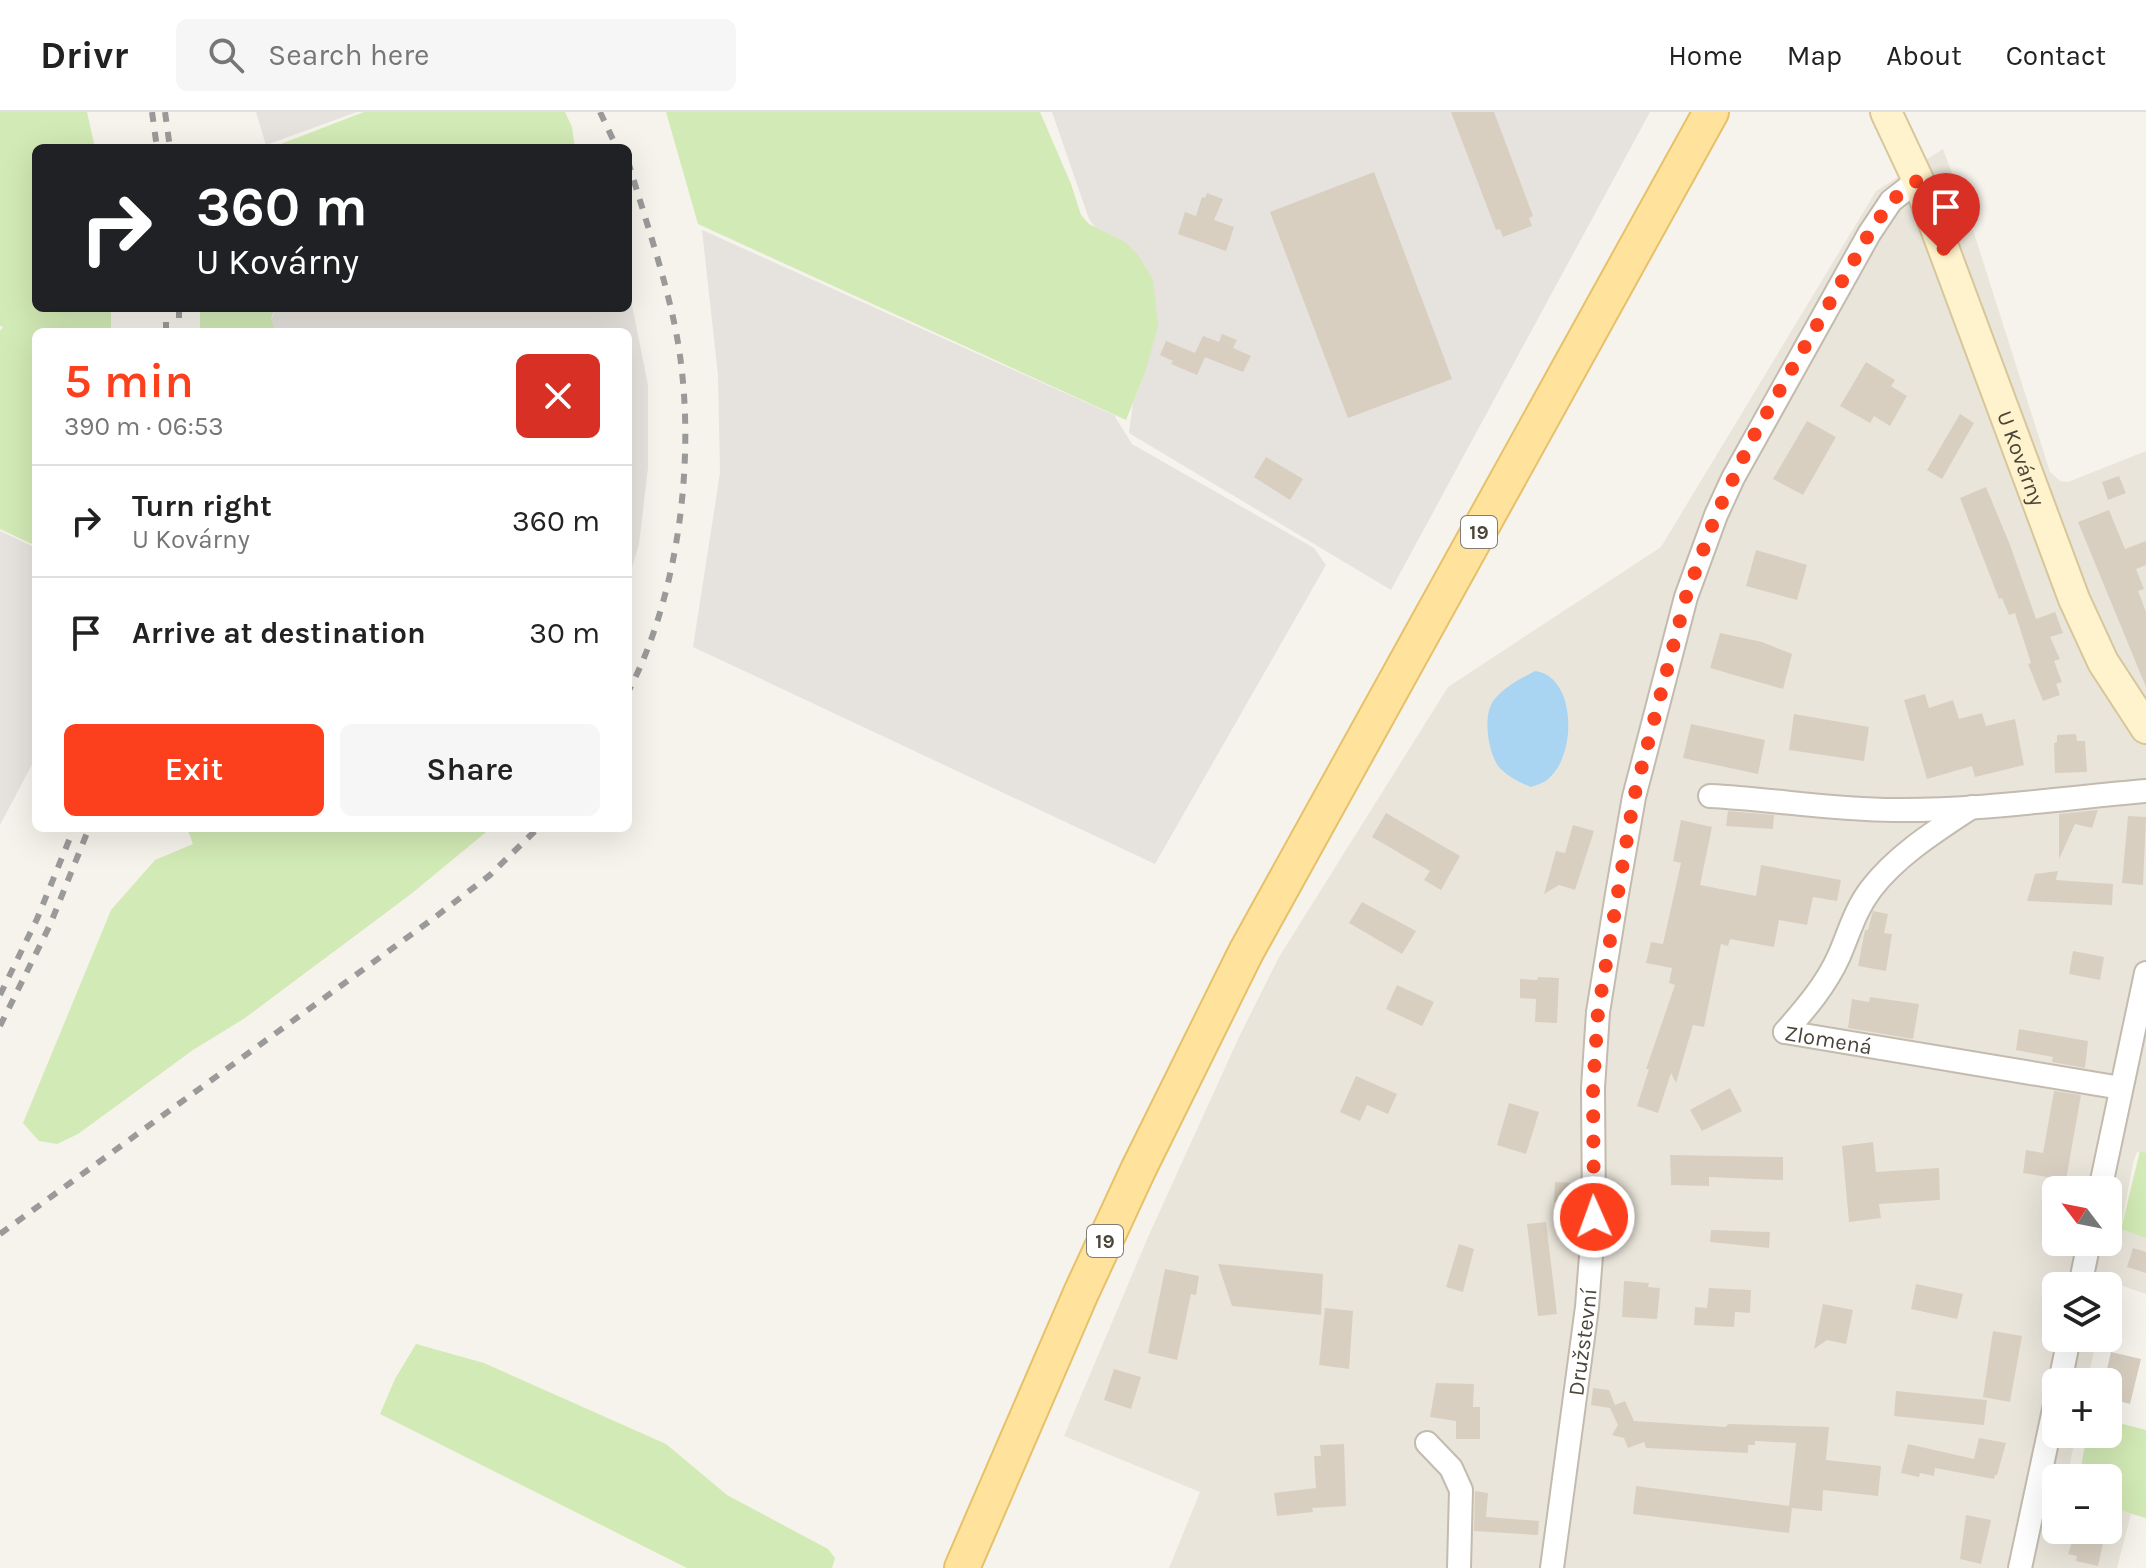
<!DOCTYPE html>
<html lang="en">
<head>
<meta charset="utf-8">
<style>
	:root { --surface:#fff; --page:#f6f6f6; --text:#222; --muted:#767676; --line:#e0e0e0; --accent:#fc3f1d }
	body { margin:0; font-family:Karla,sans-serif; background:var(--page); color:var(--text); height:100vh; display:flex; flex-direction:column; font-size:30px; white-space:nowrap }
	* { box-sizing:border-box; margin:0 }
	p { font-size:26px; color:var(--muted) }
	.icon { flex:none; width:44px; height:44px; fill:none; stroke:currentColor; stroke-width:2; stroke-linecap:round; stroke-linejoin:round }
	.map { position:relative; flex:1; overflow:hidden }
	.details { position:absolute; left:32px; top:216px; width:600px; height:504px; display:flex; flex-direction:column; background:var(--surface); border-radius:12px; box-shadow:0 8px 32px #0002 }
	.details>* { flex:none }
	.banner { position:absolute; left:32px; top:32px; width:600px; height:168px; border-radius:12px; box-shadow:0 8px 32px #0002; background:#202124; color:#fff; overflow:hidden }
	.needle { width:52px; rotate:302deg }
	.tools { position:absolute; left:2042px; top:1064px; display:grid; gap:16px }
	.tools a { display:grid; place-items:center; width:80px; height:80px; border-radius:12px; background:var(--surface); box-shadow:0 8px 32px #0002; font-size:40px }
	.pin { position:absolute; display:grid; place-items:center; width:68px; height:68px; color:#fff; margin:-82px -34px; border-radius:50% 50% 50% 0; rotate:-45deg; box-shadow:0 0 8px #0007 }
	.pin .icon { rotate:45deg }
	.me { position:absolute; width:88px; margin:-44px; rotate:358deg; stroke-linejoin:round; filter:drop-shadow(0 0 6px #0008) }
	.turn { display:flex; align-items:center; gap:28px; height:168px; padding:0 32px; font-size:36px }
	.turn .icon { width:104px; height:104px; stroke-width:2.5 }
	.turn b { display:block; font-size:56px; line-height:68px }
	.round { display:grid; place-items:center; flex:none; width:84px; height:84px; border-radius:12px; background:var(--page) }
	.headline { display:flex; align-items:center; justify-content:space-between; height:136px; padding:0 32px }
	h1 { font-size:48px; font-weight:600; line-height:60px; color:var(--accent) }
	.button { display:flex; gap:16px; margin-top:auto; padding:16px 32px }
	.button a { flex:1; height:92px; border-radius:12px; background:var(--accent); color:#fff; font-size:32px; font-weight:600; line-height:92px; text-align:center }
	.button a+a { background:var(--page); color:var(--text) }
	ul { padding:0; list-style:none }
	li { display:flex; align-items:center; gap:24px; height:112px; padding:0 32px; border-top:2px solid var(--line) }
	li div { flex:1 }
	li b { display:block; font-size:30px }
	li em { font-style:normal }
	header { display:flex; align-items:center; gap:48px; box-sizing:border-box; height:112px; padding:0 40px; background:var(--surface); border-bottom:2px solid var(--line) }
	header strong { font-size:38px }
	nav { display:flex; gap:44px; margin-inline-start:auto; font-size:28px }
	.search { width:560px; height:72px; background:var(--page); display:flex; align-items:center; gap:20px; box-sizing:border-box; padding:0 28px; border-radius:12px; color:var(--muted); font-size:30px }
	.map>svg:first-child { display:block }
	.residential { fill:#eae5da; fill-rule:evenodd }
	.industrial { fill:#e6e2dd }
	.green { fill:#d2eab5 }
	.water { fill:#a9d4f2 }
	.building { fill:#d8cfc1 }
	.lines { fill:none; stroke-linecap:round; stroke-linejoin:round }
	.street-casing { stroke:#c2bbae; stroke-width:26 }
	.secondary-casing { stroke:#d6c79b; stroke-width:34 }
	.primary-casing { stroke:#e6c16a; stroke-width:38 }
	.street { stroke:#fff; stroke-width:22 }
	.secondary { stroke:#fff3cd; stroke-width:30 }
	.primary { stroke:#ffe39c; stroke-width:34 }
	.rail { stroke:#9a9a9a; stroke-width:6; stroke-dasharray:10 10; stroke-linecap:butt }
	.route { stroke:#fc3f1d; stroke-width:14; stroke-dasharray:0 25.2 }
	.labels { text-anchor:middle; stroke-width:8; stroke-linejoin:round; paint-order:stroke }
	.shield { fill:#fff; stroke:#817c74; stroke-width:2 }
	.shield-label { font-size:20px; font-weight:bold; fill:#4b4439 }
	.street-label { font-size:22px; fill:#4b4439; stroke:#fff }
</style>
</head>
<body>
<header>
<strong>Drivr</strong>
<div class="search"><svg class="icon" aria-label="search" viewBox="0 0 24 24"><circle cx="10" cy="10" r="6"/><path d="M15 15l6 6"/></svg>Search here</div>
<nav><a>Home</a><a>Map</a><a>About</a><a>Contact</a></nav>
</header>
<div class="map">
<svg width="2146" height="1456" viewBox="0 0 2146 1456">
	<rect width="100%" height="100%" fill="#f6f3ec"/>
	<path class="residential" d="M1943,37L1975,124L2050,360L2060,369L2068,370L2146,339V1041L2137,1040L2133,1051L2121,1116L2146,1126V1182L2111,1170L2108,1180V1174H2056V1226H2097L2087,1270H2056V1322H2076L2067,1366H2056V1418H2108V1395L2131,1402L2117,1456H1169L1200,1380L1064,1324L1148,1125L1239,925L1279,845L1448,575L1661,435L1876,79ZM2056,1078H2108V1130H2056Z"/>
	<g class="industrial">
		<path d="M256,0H357L266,33Z"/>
		<path d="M1052,0H1650L1391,478L1129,321L1133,291L1145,261L1124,130L1095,115L1089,107Z"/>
		<path d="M702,118L1114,303L1132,332L1314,436L1326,453L1155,752L693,535L720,361L718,263Z"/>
		<path d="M628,173L648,273V356L639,432L628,469V220H276L271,208L276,196H628Z"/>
		<path d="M0,419L36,436V645L0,713Z"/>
	</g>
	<g class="green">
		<path d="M0,0H87L95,36H36V196H111V220H36V434L0,417V219L3,215L0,214Z"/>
		<path d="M364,0H565L572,15L575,36H257L278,33Z"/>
		<path d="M666,0H1040L1071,72L1081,103L1089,112L1125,130L1138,143L1153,168L1158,214L1145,261L1126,308L698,112Z"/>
		<path d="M200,196H275L271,207L276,220H200Z"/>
		<path d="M187,716H491L411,782L245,906L193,938L78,1022L57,1032L39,1029L23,1011L111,798L155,748L193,732Z"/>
		<path d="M2140,1039L2146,1041V1126L2121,1117Z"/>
		<path d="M416,1232L484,1251L666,1332L727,1383L828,1437L835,1446L832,1456H687L380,1302L395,1267Z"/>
		<path d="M2108,1308L2146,1318V1406L2108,1395V1366H2079L2087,1322H2108Z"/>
	</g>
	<path class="water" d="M1535,559C1577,564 1577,644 1548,667C1544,671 1536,673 1531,675C1519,670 1508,665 1499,655C1488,641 1482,603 1494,588C1504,575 1520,567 1535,559Z"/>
	<g class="building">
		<path d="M1451,0H1494L1533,104L1529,106L1532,114L1503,125L1500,117L1496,118Z"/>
		<path d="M1374,60L1452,267L1348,306L1270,100Z"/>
		<path d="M1207,81L1223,87L1214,108L1234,115L1226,139L1178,122L1185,100L1196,104L1202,85L1205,86Z"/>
		<path d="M1222,222L1237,228L1233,236L1251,244L1243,260L1202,244L1205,245L1197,263L1171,252L1173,249L1160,243L1166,229L1195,241L1203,224L1219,230Z"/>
		<path d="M1866,250L1895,268L1891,274L1907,284L1890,314L1874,304L1870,311L1840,294Z"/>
		<path d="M1960,302L1974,311L1942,367L1927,358Z"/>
		<path d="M1807,309L1836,325L1803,383L1773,367Z"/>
		<path d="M1266,345L1303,367L1290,388L1254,365Z"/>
		<path d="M2119,364L2126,381L2108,388L2102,370Z"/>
		<path d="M1986,375L2010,433L2036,507L2055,500L2063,521L2050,525L2060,547L2054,549L2062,570L2056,572L2060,583L2043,589L2028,552L2031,551L2015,501L2009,503L2002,486L1999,487L1960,386Z"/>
		<path d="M2109,398L2125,437L2146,429V453L2136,457L2144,477L2138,479L2146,500V575L2078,410Z"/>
		<path d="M1756,438L1807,453L1797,488L1746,474Z"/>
		<path d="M1720,521L1762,530L1792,542L1783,577L1710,556Z"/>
		<path d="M1925,582L1929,596L1953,588L1959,607L1982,601L1986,614L2015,607L2024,653L1975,665L1972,654L1927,667L1904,588Z"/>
		<path d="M1794,602L1869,615L1864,649L1789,638Z"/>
		<path d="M1691,612L1765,628L1758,662L1683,646Z"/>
		<path d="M2076,622L2077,629H2085L2087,660L2055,661L2054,631L2057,630V623Z"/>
		<path d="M2098,698L2092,716L2075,712L2059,747V702Z"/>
		<path d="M1728,699L1774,703L1773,717L1726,714Z"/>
		<path d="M1386,701L1460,744L1441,778L1424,768L1430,759L1372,725Z"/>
		<path d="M2128,704L2146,705L2143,773L2122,771Z"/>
		<path d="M1681,708L1712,715L1700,773L1756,784L1761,753L1841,768L1837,789L1813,785L1807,813L1779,808L1774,835L1730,827L1728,834L1721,832L1704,915L1693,913L1676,971L1671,961L1658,1001L1637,994L1649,957H1646L1675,873L1669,871L1672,856L1646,851L1651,830L1663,832L1681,751L1673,749Z"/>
		<path d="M1573,713L1594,719L1575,778L1559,773L1544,782L1556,739L1565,741Z"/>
		<path d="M2058,759L2056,768L2113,772L2112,793L2027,789L2035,762Z"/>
		<path d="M1362,790L1416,819L1402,842L1349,811Z"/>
		<path d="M1873,799L1888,802L1884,821L1892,822L1886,859L1858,854L1865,818H1868Z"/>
		<path d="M2073,839L2104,845L2100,868L2069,862Z"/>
		<path d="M1538,865L1559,866L1557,911L1535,910L1536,887L1520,886V867L1537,868Z"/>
		<path d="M1397,873L1434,890L1422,914L1386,897Z"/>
		<path d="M1870,885L1919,892L1913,927L1848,916L1852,887L1869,890Z"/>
		<path d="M2019,917L2088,929L2085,956L2052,950L2053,945L2016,938Z"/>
		<path d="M1356,964L1397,982L1388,1002L1367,993L1360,1009L1340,1000Z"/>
		<path d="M1730,976L1742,999L1702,1019L1690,998Z"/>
		<path d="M2054,979L2081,983L2066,1068L2023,1061L2026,1038L2043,1041Z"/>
		<path d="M1509,991L1539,1000L1526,1042L1497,1033Z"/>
		<path d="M1873,1030L1876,1060L1939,1056L1940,1088L1879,1092L1881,1106L1849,1110L1842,1034Z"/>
		<path d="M1670,1043L1783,1045V1068L1709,1065V1074L1671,1073Z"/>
		<path d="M1555,1070L1573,1071L1572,1091H1554Z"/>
		<path d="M1546,1110L1557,1202L1538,1204L1527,1112Z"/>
		<path d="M1711,1118L1770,1120L1769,1136L1710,1130Z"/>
		<path d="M1459,1132L1474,1137L1463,1180L1446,1175Z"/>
		<path d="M2133,1136L2146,1140V1161L2127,1155Z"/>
		<path d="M1218,1152L1323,1162L1321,1203L1232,1194Z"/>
		<path d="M1165,1157L1199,1164L1196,1183L1191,1182L1177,1248L1148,1241Z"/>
		<path d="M1624,1169L1649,1171L1648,1175L1660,1176L1657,1207L1622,1205Z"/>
		<path d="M1916,1172L1963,1182L1957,1207L1911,1197Z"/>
		<path d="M1709,1176L1751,1178L1750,1201L1735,1200L1734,1215L1694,1213L1695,1195L1707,1196Z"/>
		<path d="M1823,1192L1853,1198L1846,1232L1827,1228L1814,1237Z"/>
		<path d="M1325,1196L1353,1199L1349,1257L1319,1253Z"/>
		<path d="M1993,1219L2022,1224L2010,1290L1983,1285Z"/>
		<path d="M2111,1240L2141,1247L2130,1292L2108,1286V1270H2104Z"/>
		<path d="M1114,1257L1141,1265L1131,1297L1104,1288Z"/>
		<path d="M1436,1271L1474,1272L1473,1295H1480V1327H1456V1309L1430,1305Z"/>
		<path d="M1593,1276L1609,1278L1615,1293L1625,1289L1634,1309L1726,1315L1728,1312L1829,1315L1826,1348L1881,1354L1878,1384L1823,1378L1822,1399L1792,1396L1789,1421L1633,1402L1636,1374L1789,1394L1796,1331L1755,1329V1333H1748V1341L1646,1336L1644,1330L1628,1336L1624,1326L1612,1323L1618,1313L1610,1296L1591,1293Z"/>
		<path d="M1896,1279L1987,1288L1984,1313L1894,1304Z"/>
		<path d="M1979,1326L2006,1331L1997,1363H1995L1994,1367L1935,1356L1934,1364L1920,1361L1919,1365L1901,1361L1908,1332L1974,1347Z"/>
		<path d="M1344,1332L1346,1394L1312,1396L1313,1400L1277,1404L1274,1381L1316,1376L1314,1344H1321L1320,1333Z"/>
		<path d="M1475,1379L1488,1381L1486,1405L1539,1409L1538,1423L1474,1419Z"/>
		<path d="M1966,1403L1991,1408L1981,1452L1960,1447Z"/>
		<path d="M2076,1418H2106L2098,1454L2076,1449L2077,1444L2068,1442Z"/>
	</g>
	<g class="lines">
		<defs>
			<g id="street">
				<path d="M1710,684C1772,687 1832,698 1894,698C1977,699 2063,686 2146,679"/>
				<path id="s1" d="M1785,920L2121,976"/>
				<path d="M1785,920C1806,896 1826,873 1839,844C1849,821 1855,798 1871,777C1897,743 1937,718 1972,695"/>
				<path d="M2100,1078L2146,861"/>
				<path d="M2080,1174L2089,1130"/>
				<path d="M2060,1270L2069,1226"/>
				<path d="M1427,1331L1451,1356L1461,1378L1459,1456"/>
				<path id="s2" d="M1552,1456L1587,1195L1594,1105L1593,976L1598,900L1617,782L1634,685L1686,485L1716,403L1733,366L1869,122L1891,89L1918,68"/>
				<path d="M2020,1456L2056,1288"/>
			</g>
			<g id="secondary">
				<path id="s3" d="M1886,0L1918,68L2074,487L2103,550L2146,616"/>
			</g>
			<path id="primary" d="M962,1456L1081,1181L1138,1058L1246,840L1711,0"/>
		</defs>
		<use href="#street" class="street-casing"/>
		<use href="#secondary" class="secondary-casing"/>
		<use href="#primary" class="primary-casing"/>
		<use href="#street" class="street"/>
		<use href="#secondary" class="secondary"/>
		<use href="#primary" class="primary"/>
		<g class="rail">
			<path d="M152,0L157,36"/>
			<path d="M165,0L170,36"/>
			<path d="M600,0L617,36"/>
			<path d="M628,49C645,107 666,166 677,225C697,335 681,480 628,580"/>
			<path d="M179,196V220"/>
			<path d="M166,220V196"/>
			<path d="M0,883L37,807L74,716"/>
			<path d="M0,914L50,813L89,716"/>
			<path d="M0,1122L434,806L490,763L538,716"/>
		</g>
	</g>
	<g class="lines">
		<path class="route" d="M1594,1105L1593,976L1598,900L1634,685L1686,485L1716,403L1752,327L1869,122L1891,89L1918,68L1946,143"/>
	</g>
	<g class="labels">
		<g class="shield">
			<rect x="1461" y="404" width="36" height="32" rx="6"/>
			<rect x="1087" y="1113" width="36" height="32" rx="6"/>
		</g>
		<g class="shield-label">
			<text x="1479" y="427">19</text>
			<text x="1105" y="1136">19</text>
		</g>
		<g class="street-label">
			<text dy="8" stroke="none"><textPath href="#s3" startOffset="372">U Kovárny</textPath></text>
			<text dy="8" stroke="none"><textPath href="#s1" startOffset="44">Zlomená</textPath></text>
			<text dy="8" stroke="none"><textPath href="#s2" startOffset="228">Družstevní</textPath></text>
		</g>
	</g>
</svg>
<div class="tools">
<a><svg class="needle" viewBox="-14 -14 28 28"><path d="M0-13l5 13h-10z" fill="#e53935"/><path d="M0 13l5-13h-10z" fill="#767676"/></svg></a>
<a><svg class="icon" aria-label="layers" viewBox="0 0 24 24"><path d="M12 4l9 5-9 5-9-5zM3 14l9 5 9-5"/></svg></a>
<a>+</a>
<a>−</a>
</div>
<div class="pin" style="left:1946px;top:143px;background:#d93025"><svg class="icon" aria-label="arrive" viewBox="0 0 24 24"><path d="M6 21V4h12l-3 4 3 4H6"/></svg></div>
<svg class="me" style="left:1594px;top:1105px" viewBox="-20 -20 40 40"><circle r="17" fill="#fc3f1d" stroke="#fff" stroke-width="3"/><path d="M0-11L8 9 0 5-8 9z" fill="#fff"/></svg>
<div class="banner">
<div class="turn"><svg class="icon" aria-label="right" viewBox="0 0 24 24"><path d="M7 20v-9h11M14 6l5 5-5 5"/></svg><div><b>360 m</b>U Kovárny</div></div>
</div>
<section class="details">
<div class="headline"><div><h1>5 min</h1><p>390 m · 06:53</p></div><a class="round" style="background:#d93025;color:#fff"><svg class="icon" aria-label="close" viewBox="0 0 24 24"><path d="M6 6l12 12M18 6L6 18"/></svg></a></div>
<ul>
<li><svg class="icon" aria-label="right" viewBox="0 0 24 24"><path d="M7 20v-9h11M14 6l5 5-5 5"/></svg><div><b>Turn right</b><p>U Kovárny</p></div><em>360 m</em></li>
<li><svg class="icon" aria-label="arrive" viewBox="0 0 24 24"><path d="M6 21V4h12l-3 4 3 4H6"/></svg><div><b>Arrive at destination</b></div><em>30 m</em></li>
</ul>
<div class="button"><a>Exit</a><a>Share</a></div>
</section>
</div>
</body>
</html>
